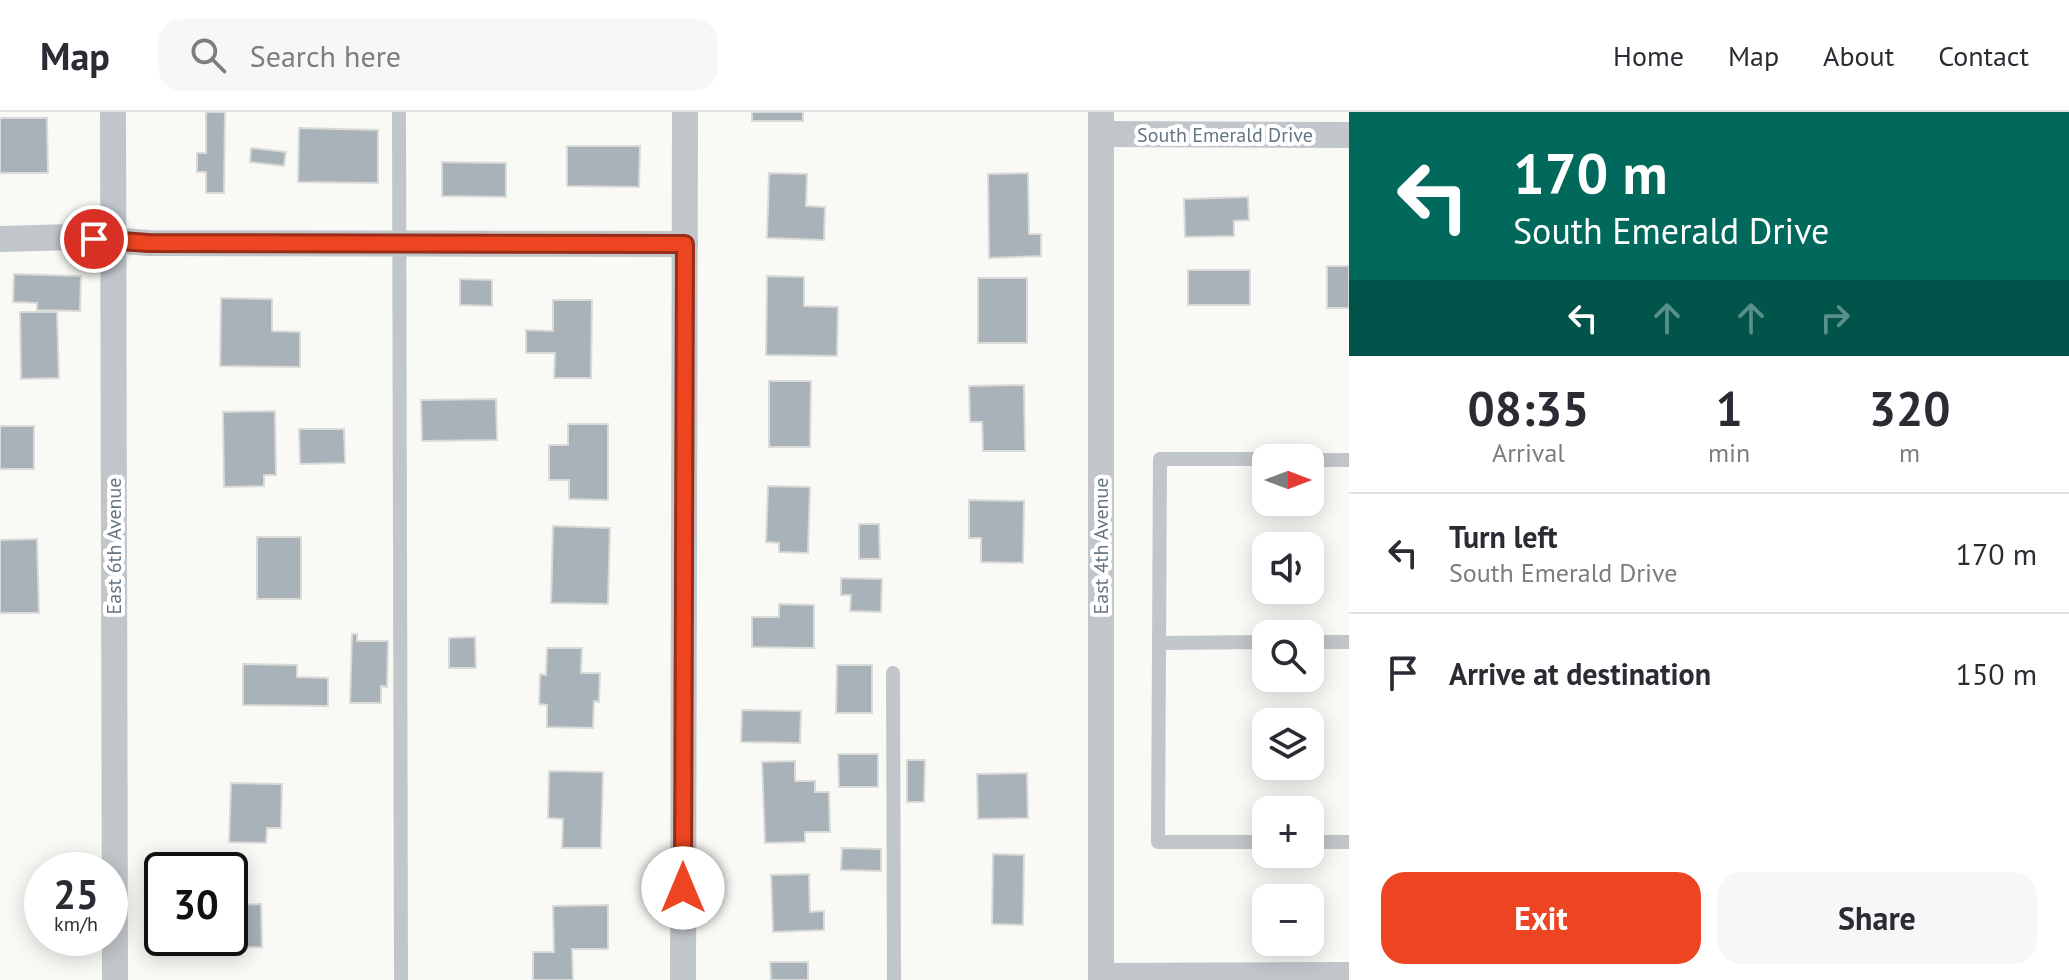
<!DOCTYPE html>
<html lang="en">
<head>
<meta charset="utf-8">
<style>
	:root { --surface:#fff; --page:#f7f7f7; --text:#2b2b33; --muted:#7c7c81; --line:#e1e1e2; --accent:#ed4521 }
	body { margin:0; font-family:"PT Sans",sans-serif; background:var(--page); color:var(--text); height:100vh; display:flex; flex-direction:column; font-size:30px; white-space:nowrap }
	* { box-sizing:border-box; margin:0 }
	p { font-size:26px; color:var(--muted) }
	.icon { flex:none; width:44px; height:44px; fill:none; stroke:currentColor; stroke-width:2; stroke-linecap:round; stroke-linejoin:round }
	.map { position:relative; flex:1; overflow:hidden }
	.drawer { display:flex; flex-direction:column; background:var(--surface); width:720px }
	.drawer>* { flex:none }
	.banner { background:#00695c; color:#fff; overflow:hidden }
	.needle { width:52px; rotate:90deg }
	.buttons { position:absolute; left:1252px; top:332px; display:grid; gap:16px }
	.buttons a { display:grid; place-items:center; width:72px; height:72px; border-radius:16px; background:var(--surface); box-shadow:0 4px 20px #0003; font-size:40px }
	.speed { position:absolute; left:24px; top:740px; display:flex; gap:16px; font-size:40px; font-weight:700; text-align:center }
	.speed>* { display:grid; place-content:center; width:104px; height:104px; border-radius:50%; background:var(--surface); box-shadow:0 4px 20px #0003; line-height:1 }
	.speed small { font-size:20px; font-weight:400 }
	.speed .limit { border:4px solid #111; border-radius:12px; background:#fff; color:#111 }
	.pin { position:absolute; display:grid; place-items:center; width:68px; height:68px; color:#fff; margin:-34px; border:4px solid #fff; border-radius:50%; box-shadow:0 2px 8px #0007 }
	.me { position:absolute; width:88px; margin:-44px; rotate:0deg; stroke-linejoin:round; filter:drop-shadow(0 0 6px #0008) }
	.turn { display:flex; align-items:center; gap:28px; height:168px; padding:0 32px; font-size:36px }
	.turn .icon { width:104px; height:104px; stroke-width:2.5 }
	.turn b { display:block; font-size:56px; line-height:68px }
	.lanes { display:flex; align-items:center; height:76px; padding:0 32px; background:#0003; justify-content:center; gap:40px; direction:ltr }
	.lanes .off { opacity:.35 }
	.eta { display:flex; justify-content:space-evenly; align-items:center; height:136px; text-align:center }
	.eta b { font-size:48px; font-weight:700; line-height:56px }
	.button { display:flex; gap:16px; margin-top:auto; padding:16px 32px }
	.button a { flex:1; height:92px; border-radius:24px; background:var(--accent); color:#fff; font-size:32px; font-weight:700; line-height:92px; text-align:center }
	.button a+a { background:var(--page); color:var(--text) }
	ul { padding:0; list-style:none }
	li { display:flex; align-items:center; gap:24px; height:120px; padding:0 32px; border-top:2px solid var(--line) }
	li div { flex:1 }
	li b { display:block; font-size:30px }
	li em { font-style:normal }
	header { display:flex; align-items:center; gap:48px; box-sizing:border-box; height:112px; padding:0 40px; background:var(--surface); border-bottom:2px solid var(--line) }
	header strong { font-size:38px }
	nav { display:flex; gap:44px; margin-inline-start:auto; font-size:28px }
	.search { width:560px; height:72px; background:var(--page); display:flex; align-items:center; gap:20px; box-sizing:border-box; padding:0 28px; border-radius:24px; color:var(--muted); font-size:30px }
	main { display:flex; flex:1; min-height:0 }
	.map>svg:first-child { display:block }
	.building { fill:#a8b2b8; stroke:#dadad8; stroke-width:2 }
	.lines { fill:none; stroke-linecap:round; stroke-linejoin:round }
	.service { stroke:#c1c6ca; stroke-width:14 }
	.minor { stroke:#c1c6ca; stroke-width:26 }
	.route-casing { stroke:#9a2d15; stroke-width:20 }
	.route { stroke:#ed4521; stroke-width:14 }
	.labels { text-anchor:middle; stroke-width:8; stroke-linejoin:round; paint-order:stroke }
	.street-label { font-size:20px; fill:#627683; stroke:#fff }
</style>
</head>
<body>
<header>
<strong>Map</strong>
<div class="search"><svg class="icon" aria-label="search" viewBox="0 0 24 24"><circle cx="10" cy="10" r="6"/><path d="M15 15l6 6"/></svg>Search here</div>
<nav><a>Home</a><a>Map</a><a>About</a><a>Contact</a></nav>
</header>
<main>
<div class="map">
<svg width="1349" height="868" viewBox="0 0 1349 868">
	<rect width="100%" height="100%" fill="#f9f9f6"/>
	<g class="building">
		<path d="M206,0H225L224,81H206V60H197V41H206Z"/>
		<rect x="752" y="0" width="51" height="9"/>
		<path d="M0,6H47L48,61H0Z"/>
		<path d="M299,16L378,18V71L298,70Z"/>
		<path d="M567,34H640L639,75L567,74Z"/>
		<path d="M251,36L286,40L284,54L250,50Z"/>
		<path d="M442,50L506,51V85L442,84Z"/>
		<path d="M769,61L807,62L806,94L825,95L824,128L767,126Z"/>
		<path d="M1028,61L1029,122H1041V144L989,146L988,62Z"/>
		<path d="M1248,85L1249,108L1234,109V124L1185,125L1184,87Z"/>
		<rect x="1327" y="154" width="22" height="42"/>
		<rect x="1188" y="158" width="62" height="35"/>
		<path d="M14,162L81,164L80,199L37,198V191L13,190Z"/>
		<path d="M767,164L804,165V194L838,195L837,244L766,243Z"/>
		<rect x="978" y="166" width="49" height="65"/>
		<path d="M460,167L492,168V194L460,193Z"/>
		<path d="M221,186L272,187V219L300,220V255L220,254Z"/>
		<path d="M553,188H592L591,266H554L555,241H526V218L553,219Z"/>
		<path d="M20,200H57L59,266L21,267Z"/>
		<path d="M769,269H811L810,335H769Z"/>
		<path d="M1024,273L1025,339H983L982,310H970L969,274Z"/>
		<path d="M496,287L497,328L422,329L421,288Z"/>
		<path d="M275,299L276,363H264V374L224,375L223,300Z"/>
		<path d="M568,312H608V388L569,387V368H549V333H568Z"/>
		<rect x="0" y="314" width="34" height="43"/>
		<path d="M299,317H344L345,351L300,352Z"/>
		<path d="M768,374L810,375L808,441L779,440V431L766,430Z"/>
		<path d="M969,388L1024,389L1023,451L981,450V426H969Z"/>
		<path d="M859,412H879L880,447H859Z"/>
		<path d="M553,414L610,416L608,492L551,491Z"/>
		<rect x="257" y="425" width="44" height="62"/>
		<path d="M37,427L39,501H0V428Z"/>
		<path d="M841,466L882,467L881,500L850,499L851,483H841Z"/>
		<path d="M779,492L814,493V536L752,535V505H779Z"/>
		<path d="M352,522H357V529H388L387,575L381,574V591H350Z"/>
		<path d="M475,525L476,556H449V526Z"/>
		<path d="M547,536H582L581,561H600L599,590L594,589L593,616L547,615V593L539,592L540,562L546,563Z"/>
		<path d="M243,552L297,553V565L328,566V594L243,593Z"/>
		<path d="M837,553H872V601H836Z"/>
		<path d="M742,598L801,599L800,631L741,630Z"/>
		<path d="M838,642H878V675H839Z"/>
		<path d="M907,648H925L924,690H907Z"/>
		<path d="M795,649V669H815V680H829L830,720H805V730L765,731L762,650Z"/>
		<path d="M549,659L603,660L601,736H562L563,707L548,706Z"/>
		<path d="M1027,661L1028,706L978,707L977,662Z"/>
		<path d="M231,671L282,672L281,716H267L266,731L229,730Z"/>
		<path d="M842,736L881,737V759L841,758Z"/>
		<path d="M993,742L1024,743L1023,813L992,812Z"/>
		<path d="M809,762L810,800L824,799V818L773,820L771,763Z"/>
		<path d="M261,792L262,835L208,836V826H230V793Z"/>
		<path d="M608,793V837H572L573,868H533V840H554L553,794Z"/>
		<path d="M770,850H808V868H771Z"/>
	</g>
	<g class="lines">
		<g class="service">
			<path d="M399,0L401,868"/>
			<path d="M1266,347H1160L1158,730H1266"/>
			<path d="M1310,348H1349"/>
			<path d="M1310,530H1349"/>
			<path d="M1159,531L1266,530"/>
			<path d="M893,561L894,868"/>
			<path d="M1310,730H1349"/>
		</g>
		<g class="minor">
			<path d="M113,0L115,868"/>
			<path d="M1101,22L1349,23"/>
			<path d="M0,127L75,125L148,131L685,132"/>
			<path d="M1101,864L1349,863"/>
			<path d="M683,868L685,0"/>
			<path d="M1101,868V0"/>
		</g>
	</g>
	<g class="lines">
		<defs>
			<path id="route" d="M94,127L148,131L685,132L683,776"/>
		</defs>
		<use href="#route" class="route-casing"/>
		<use href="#route" class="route"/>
	</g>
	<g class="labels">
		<g class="street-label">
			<text x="1225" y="30">South Emerald Drive</text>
			<text transform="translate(114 434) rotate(-90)" y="7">East 6th Avenue</text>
			<text transform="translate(1101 434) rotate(-90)" y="7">East 4th Avenue</text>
		</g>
	</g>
</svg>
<div class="buttons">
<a><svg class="needle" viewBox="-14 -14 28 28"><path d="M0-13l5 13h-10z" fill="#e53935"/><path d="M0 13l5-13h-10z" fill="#7c7c81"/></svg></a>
<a><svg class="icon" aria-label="sound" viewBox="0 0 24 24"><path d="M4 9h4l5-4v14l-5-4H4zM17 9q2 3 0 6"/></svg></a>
<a><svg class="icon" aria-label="search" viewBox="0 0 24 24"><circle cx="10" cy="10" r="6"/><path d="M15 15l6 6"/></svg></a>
<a><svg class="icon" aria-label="layers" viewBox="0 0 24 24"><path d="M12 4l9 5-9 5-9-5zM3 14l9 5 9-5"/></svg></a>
<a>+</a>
<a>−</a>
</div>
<div class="speed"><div>25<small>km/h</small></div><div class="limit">30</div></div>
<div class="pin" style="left:94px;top:127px;background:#d93025"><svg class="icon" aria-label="arrive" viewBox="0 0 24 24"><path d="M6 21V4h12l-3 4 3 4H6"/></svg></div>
<svg class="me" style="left:683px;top:776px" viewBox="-20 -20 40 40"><circle r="19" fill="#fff"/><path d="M0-13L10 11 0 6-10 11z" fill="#ed4521"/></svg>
</div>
<section class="drawer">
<div class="banner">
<div class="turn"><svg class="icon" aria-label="left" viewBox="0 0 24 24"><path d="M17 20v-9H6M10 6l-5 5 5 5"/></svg><div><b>170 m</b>South Emerald Drive</div></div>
<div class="lanes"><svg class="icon" aria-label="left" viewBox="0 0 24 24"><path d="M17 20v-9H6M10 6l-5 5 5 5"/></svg><svg class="icon off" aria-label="ahead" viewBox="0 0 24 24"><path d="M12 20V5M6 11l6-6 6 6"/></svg><svg class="icon off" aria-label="ahead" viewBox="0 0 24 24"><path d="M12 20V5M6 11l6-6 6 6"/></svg><svg class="icon off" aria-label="right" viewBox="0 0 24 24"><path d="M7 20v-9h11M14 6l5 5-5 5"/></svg></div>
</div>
<div class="eta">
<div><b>08:35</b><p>Arrival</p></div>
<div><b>1</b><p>min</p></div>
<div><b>320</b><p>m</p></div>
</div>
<ul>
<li><svg class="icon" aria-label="left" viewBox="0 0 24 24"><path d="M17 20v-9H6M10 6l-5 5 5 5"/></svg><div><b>Turn left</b><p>South Emerald Drive</p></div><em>170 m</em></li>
<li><svg class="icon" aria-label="arrive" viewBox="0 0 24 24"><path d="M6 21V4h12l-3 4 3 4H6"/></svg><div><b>Arrive at destination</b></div><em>150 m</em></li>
</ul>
<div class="button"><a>Exit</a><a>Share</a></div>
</section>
</main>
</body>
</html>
